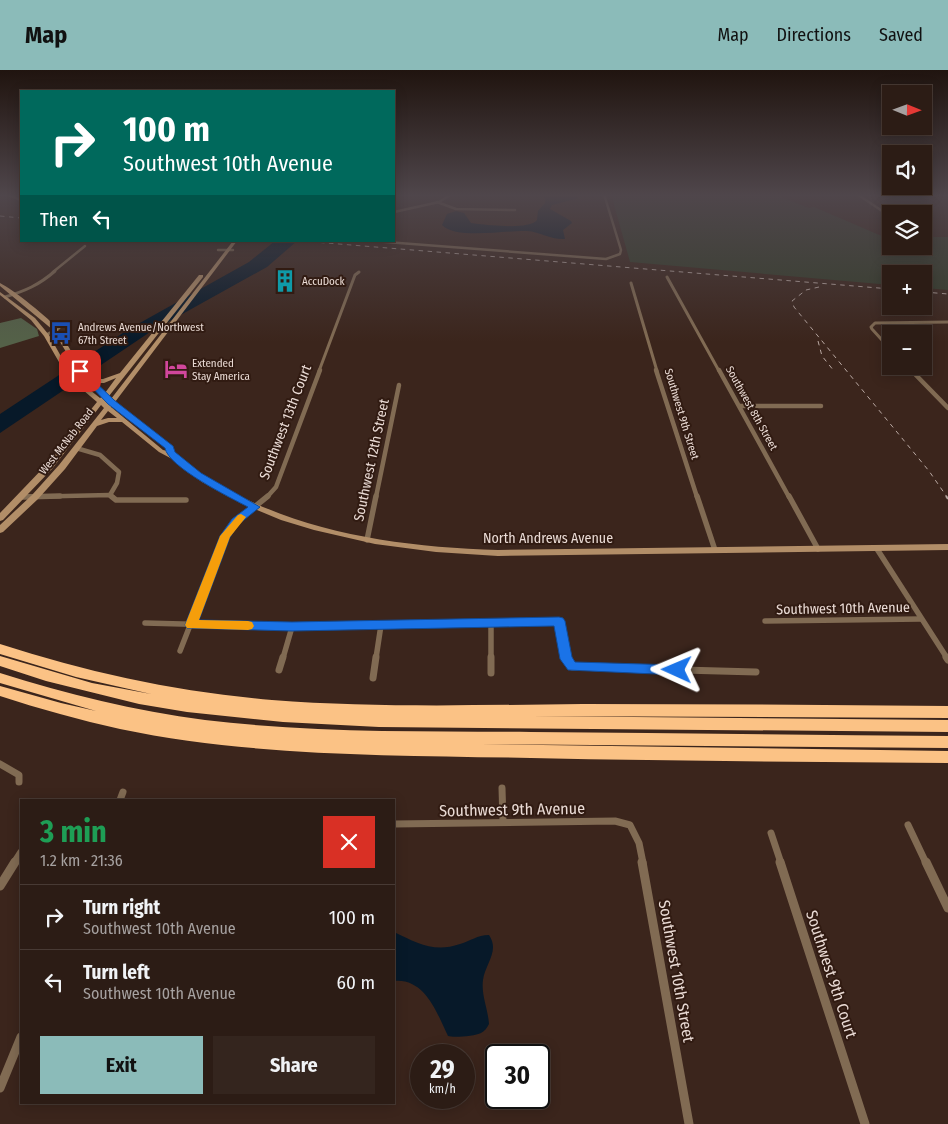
<!DOCTYPE html>
<html lang="en">
<head>
<meta charset="utf-8">
<style>
	:root { --surface:#2c1c15; --page:#34251e; --text:#f1f3f6; --muted:#a6a1a0; --line:#483a34; --accent:#8bbbb9 }
	body { margin:0; font-family:"Fira Sans Condensed",sans-serif; background:var(--page); color:var(--text); height:100vh; display:flex; flex-direction:column; font-size:19px; white-space:nowrap }
	* { box-sizing:border-box; margin:0 }
	p { font-size:16px; color:var(--muted) }
	.icon { flex:none; width:28px; height:28px; fill:none; stroke:currentColor; stroke-width:2; stroke-linecap:round; stroke-linejoin:round }
	.map { position:relative; flex:1; overflow:hidden }
	.sheet { position:absolute; left:20px; top:729px; width:375px; height:305px; display:flex; flex-direction:column; background:var(--surface); border-radius:0px; box-shadow:0 2px 12px #0003,0 0 0 1px var(--line) }
	.sheet>* { flex:none }
	.hud { position:absolute; left:20px; top:20px; width:375px; height:152px; border-radius:0px; box-shadow:0 2px 12px #0003,0 0 0 1px var(--line); background:#00695c; color:#fff; overflow:hidden }
	.needle { width:32px; rotate:91deg }
	.buttons { position:absolute; left:882px; top:15px; display:grid; gap:10px }
	.buttons a { display:grid; place-items:center; width:50px; height:50px; border-radius:0px; background:var(--surface); box-shadow:0 2px 12px #0003,0 0 0 1px var(--line); font-size:25px }
	.speed { position:absolute; left:410px; top:974px; display:flex; gap:10px; font-size:25px; font-weight:700; text-align:center }
	.speed>* { display:grid; place-content:center; width:65px; height:65px; border-radius:50%; background:var(--surface); box-shadow:0 2px 12px #0003,0 0 0 1px var(--line); line-height:1 }
	.speed small { font-size:12px; font-weight:400 }
	.speed .limit { border:2px solid #111; border-radius:8px; background:#fff; color:#111 }
	.pin { position:absolute; display:grid; place-items:center; width:42px; height:42px; color:#fff; margin:-21px; border-radius:10px; box-shadow:0 2px 8px #0006 }
	.me { position:absolute; width:55px; margin:-28px; rotate:271deg; stroke-linejoin:round; filter:drop-shadow(0 0 4px #0008) }
	.turn { display:flex; align-items:center; gap:18px; height:105px; padding:0 20px; font-size:22px }
	.turn .icon { width:65px; height:65px; stroke-width:2.5 }
	.turn b { display:block; font-size:35px; line-height:42px }
	.then { display:flex; align-items:center; height:48px; padding:0 20px; background:#0003; gap:10px; font-size:19px }
	.round { display:grid; place-items:center; flex:none; width:52px; height:52px; border-radius:0px; background:var(--page) }
	.overview { display:flex; align-items:center; justify-content:space-between; height:85px; padding:0 20px }
	h1 { font-size:30px; font-weight:700; line-height:38px; color:#1e9e55 }
	.primary-button { display:flex; gap:10px; margin-top:auto; padding:10px 20px }
	.primary-button a { flex:1; height:58px; border-radius:0px; background:var(--accent); color:#111; font-size:20px; font-weight:700; line-height:58px; text-align:center }
	.primary-button a+a { background:var(--page); color:var(--text) }
	ul { padding:0; list-style:none }
	li { display:flex; align-items:center; gap:15px; height:65px; padding:0 20px; border-top:1px solid var(--line) }
	li div { flex:1 }
	li b { display:block; font-size:19px }
	li em { font-style:normal }
	header { display:flex; align-items:center; gap:30px; box-sizing:border-box; height:70px; padding:0 25px; background:var(--accent); color:#111 }
	header strong { font-size:24px }
	nav { display:flex; gap:28px; margin-inline-start:auto; font-size:18px }
	.map>svg:first-child { display:block }
	.green { fill:#333d2a }
	.forest { fill:#546148 }
	.water { fill:#071929 }
	.lines { fill:none; stroke-linecap:round; stroke-linejoin:round }
	.street-far5 { stroke:#816b53; stroke-width:2.5 }
	.street-far4 { stroke:#816b53; stroke-width:3 }
	.street-far3 { stroke:#816b53; stroke-width:4.5 }
	.street-far2 { stroke:#816b53; stroke-width:5.5 }
	.street-far1 { stroke:#816b53; stroke-width:7 }
	.street { stroke:#816b53; stroke-width:9 }
	.secondary { fill:#b28e68; fill-rule:evenodd }
	.highway { fill:#fbc285; fill-rule:evenodd }
	.rail-far1 { stroke:#b9a8a2; stroke-width:1; stroke-dasharray:4.5 4.5; stroke-linecap:butt }
	.rail { stroke:#b9a8a2; stroke-width:2; stroke-dasharray:8 8; stroke-linecap:butt }
	.route { fill:#1a73e8; stroke:#114b97 }
	.slow { fill:#f59e0b }
	.labels { text-anchor:middle; stroke-width:4; stroke-linejoin:round; paint-order:stroke }
	.far-poi-label { font-size:11px; fill:#eadbd5; stroke:#311b12; text-anchor:start }
	.far-street-label { font-size:11px; fill:#eadbd5; stroke:#311b12 }
	.street-label { font-size:14px; fill:#eadbd5; stroke:#311b12 }
	.near-street-label { font-size:16px; fill:#eadbd5; stroke:#311b12 }
</style>
</head>
<body>
<header>
<strong>Map</strong>
<nav><a>Map</a><a>Directions</a><a>Saved</a></nav>
</header>
<div class="map">
<svg width="948" height="1054" viewBox="0 0 948 1054">
	<rect width="100%" height="100%" fill="#3b251c"/>
	<path class="green" d="M611,124H774L809,138L814,137L884,167H891V176H924V167H948V220L924,218V204H891V215L630,192Z"/>
	<path class="forest" d="M21,248L37,259L39,266L0,278V253Z"/>
	<g class="water">
		<path d="M538,124H565L579,128L552,135L550,139L571,151L572,153L563,160L565,169C551,170 541,162 527,161C507,160 456,170 442,155L447,144L456,141L464,143L471,153L478,154C491,155 529,160 537,150L538,141L545,133V128Z"/>
		<path d="M275,171H297L267,197L150,262L0,363V344L129,259L249,192Z"/>
		<path d="M394,862C417,873 434,883 460,874C471,871 477,865 489,865C500,881 485,894 483,910C481,925 488,939 489,954C487,958 485,961 481,963C475,966 454,968 448,966C437,943 425,908 394,911Z"/>
	</g>
	<g class="lines">
		<g class="street-far5">
			<path d="M6,124L21,130"/>
			<path d="M857,124L891,147"/>
			<path d="M437,132L456,139L515,140"/>
			<path d="M394,142L439,132L452,124"/>
			<path d="M373,171L606,189L620,184L621,180L604,124"/>
			<path d="M218,180H233"/>
			<path d="M53,202L85,176"/>
		</g>
		<g class="street-far4">
			<path d="M667,207L719,301"/>
			<path d="M631,213L657,301"/>
			<path d="M5,227C25,221 39,215 55,201"/>
			<path d="M46,265L59,258"/>
			<path d="M891,280L872,259L871,257L875,253L948,252"/>
			<path d="M907,296L912,301"/>
			<path d="M319,301L355,205L359,202"/>
		</g>
		<g class="street-far3">
			<path d="M656,300L697,427"/>
			<path d="M719,300L789,427"/>
			<path d="M911,300L948,338"/>
			<path d="M740,336H821"/>
			<path d="M76,378L100,385L119,402L117,413L110,425"/>
			<path d="M21,427L110,425L113,427"/>
			<path d="M267,427L276,417L320,300"/>
			<path d="M376,427L399,315"/>
		</g>
		<g class="street-far2">
			<path d="M111,426L116,430H186"/>
			<path d="M697,426L715,480"/>
			<path d="M789,426L818,479"/>
			<path d="M21,427L60,426"/>
			<path d="M367,470L376,426"/>
			<path d="M877,479L947,588"/>
			<path d="M765,551L921,549"/>
			<path d="M145,553L292,557L559,551L566,588"/>
			<path d="M491,553V588"/>
			<path d="M180,581L225,466L236,452L268,426"/>
			<path d="M283,588L292,557"/>
			<path d="M376,588L381,555"/>
		</g>
		<g class="street-far1">
			<path d="M491,587V603"/>
			<path d="M566,587L572,597L756,602"/>
			<path d="M946,587L948,590"/>
			<path d="M279,600L283,587"/>
			<path d="M373,608L376,587"/>
			<path d="M0,694L19,705V712"/>
			<path d="M502,718L503,752"/>
			<path d="M120,730L123,722"/>
			<path d="M394,754L615,751L630,755L639,773L643,793"/>
			<path d="M908,755L926,793"/>
			<path d="M771,763L781,793"/>
			<path d="M14,793L21,782"/>
		</g>
		<g class="street">
			<path d="M642,792L689,1054"/>
			<path d="M780,792L865,1054"/>
			<path d="M926,792L948,838"/>
			<path d="M0,816L15,792"/>
			<path d="M0,1018L21,967"/>
		</g>
		<path class="secondary" d="M233,171H237L115,332L172,377L174,384C184,390 192,398 201,405C210,411 219,416 228,420C311,465 405,477 498,480L948,474V480L498,486L436,482L375,474L314,460L281,450L245,435L202,412L174,390L159,382L122,352H109L97,356L65,399L38,429L3,462L0,463V455L32,425L59,395L104,338L101,335L52,399L3,450L0,451V443L46,395L97,332L76,314L63,299L44,266L31,250L0,225V222L35,248L49,265L67,297L80,312L100,328L102,327L78,302L53,260L0,216V213C12,219 51,249 58,260C69,276 77,294 91,309H103L120,303L199,205H203V207L109,326L111,329ZM116,308L105,323L94,313H104ZM112,336L167,379V381L163,380L111,337ZM108,341L117,348H108L101,350Z"/>
		<g class="highway">
			<path d="M0,574C89,603 179,622 272,630C376,638 479,635 583,634C705,634 826,635 948,636V648L530,646L948,650V662L379,657L283,652L187,642L139,634L46,611L0,596V586L92,613L151,624L76,607L0,584Z"/>
			<path d="M0,603C67,624 135,641 205,650C314,663 422,661 531,662C670,663 809,665 948,666V678L479,674L948,681V693C809,692 670,691 531,688C395,685 254,687 120,659C80,650 40,639 0,626V616L61,633L96,641L0,613Z"/>
		</g>
		<g class="rail-far1">
			<path d="M0,146L21,148"/>
			<path d="M302,171L891,219"/>
			<path d="M819,217L806,220L792,231L794,237L929,401L947,427"/>
			<path d="M924,222L948,224"/>
			<path d="M818,271L822,286L834,301"/>
		</g>
		<path class="rail" d="M946,426L948,429"/>
	</g>
	<linearGradient id="sky" x2="0" y2="1"><stop stop-color="#20140f"/><stop offset="0.46" stop-color="#4f464b"/><stop offset="1" stop-color="#4f464b" stop-opacity="0"/></linearGradient>
	<rect width="948" height="272" fill="url(#sky)"/>
	<path class="route" d="M77,299H82L114,330L173,376L175,382L201,403L260,437L239,454L230,467L199,550L292,552L559,547L563,548L565,551L572,587L575,592L677,595L681,596L683,600L681,604L677,605L568,600L560,589L554,556L292,561L187,558L185,555L220,466L232,449L248,437C231,428 168,397 165,378L108,334L77,302Z"/>
	<path class="slow" d="M241,444L246,447L230,467L199,550L248,551L252,552L254,556L252,559L248,560L187,558L185,555L220,466L238,445Z"/>
	<defs>
		<symbol id="building-bare" viewBox="-9 -9 18 18"><path d="M-4-6H4V6H1V3H-1V6H-4ZM-2.5-4.3h1.7v1.8h-1.7ZM.8-4.3h1.7v1.8H.8ZM-2.5-1h1.7V.8h-1.7ZM.8-1h1.7V.8H.8Z" fill="#0f9aa8" stroke="#311b12" stroke-width="2.5" paint-order="stroke"/></symbol>
		<symbol id="bus-bare" viewBox="-9 -9 18 18"><path d="M-5-6H5V4H4V6H2V4H-2V6H-4V4H-5ZM-3.5-4V0h7V-4ZM-3.5 1.2v1.5H-2V1.2ZM2 1.2v1.5H3.5V1.2Z" fill="#1a4fb4" stroke="#311b12" stroke-width="2.5" paint-order="stroke"/></symbol>
		<symbol id="hotel-bare" viewBox="-9 -9 18 18"><path d="M-6-4.5h1.5V1H6V5H4.5V3h-9V5H-6ZM-4 0a1.8 1.8 0 1 1 3.6 0ZM.5 0V-2.5h3Q6-2.5 6 0Z" fill="#d1479c" stroke="#311b12" stroke-width="2.5" paint-order="stroke"/></symbol>
	</defs>
	<g fill-rule="evenodd">
		<use href="#building-bare" x="269" y="195" width="32" height="32"/>
		<use href="#bus-bare" x="45" y="247" width="32" height="32"/>
		<use href="#hotel-bare" x="160" y="283" width="32" height="32"/>
	</g>
	<g class="labels">
		<g class="far-poi-label">
			<text x="302" y="215">AccuDock</text>
			<text x="78" y="261">Andrews Avenue/Northwest<tspan x="78" dy="13">67th Street</tspan></text>
			<text x="192" y="297">Extended<tspan x="192" dy="13">Stay America</tspan></text>
		</g>
		<g class="far-street-label">
			<text transform="translate(752 338) rotate(61)" y="4">Southwest 8th Street</text>
			<text transform="translate(682 344) rotate(73)" y="4">Southwest 9th Street</text>
			<text transform="translate(66 371) rotate(-52)" y="4">West McNab Road</text>
		</g>
		<g class="street-label">
			<text transform="translate(285 352) rotate(-69)" y="5">Southwest 13th Court</text>
			<text transform="translate(371 390) rotate(-78)" y="5">Southwest 12th Street</text>
			<text x="548" y="473">North Andrews Avenue</text>
			<text transform="translate(843 538) rotate(-1)" y="5">Southwest 10th Avenue</text>
		</g>
		<g class="near-street-label">
			<text transform="translate(512 739) rotate(-1)" y="6">Southwest 9th Avenue</text>
			<text transform="translate(677 901) rotate(80)" y="6">Southwest 10th Street</text>
			<text transform="translate(832 904) rotate(72)" y="6">Southwest 9th Court</text>
		</g>
	</g>
</svg>
<div class="buttons">
<a><svg class="needle" viewBox="-14 -14 28 28"><path d="M0-13l5 13h-10z" fill="#e53935"/><path d="M0 13l5-13h-10z" fill="#a6a1a0"/></svg></a>
<a><svg class="icon" aria-label="sound" viewBox="0 0 24 24"><path d="M4 9h4l5-4v14l-5-4H4zM17 9q2 3 0 6"/></svg></a>
<a><svg class="icon" aria-label="layers" viewBox="0 0 24 24"><path d="M12 4l9 5-9 5-9-5zM3 14l9 5 9-5"/></svg></a>
<a>+</a>
<a>−</a>
</div>
<div class="speed"><div>29<small>km/h</small></div><div class="limit">30</div></div>
<div class="pin" style="left:80px;top:301px;background:#d93025"><svg class="icon" aria-label="arrive" viewBox="0 0 24 24"><path d="M6 21V4h12l-3 4 3 4H6"/></svg></div>
<svg class="me" style="left:677px;top:600px" viewBox="-20 -20 40 40"><path d="M0-17L14 15 0 8-14 15z" fill="#1a73e8" stroke="#fff" stroke-width="4"/></svg>
<div class="hud">
<div class="turn"><svg class="icon" aria-label="right" viewBox="0 0 24 24"><path d="M7 20v-9h11M14 6l5 5-5 5"/></svg><div><b>100 m</b>Southwest 10th Avenue</div></div>
<div class="then">Then<svg class="icon" aria-label="left" viewBox="0 0 24 24"><path d="M17 20v-9H6M10 6l-5 5 5 5"/></svg></div>
</div>
<section class="sheet">
<div class="overview"><div><h1>3 min</h1><p>1.2 km · 21:36</p></div><a class="round" style="background:#d93025;color:#fff"><svg class="icon" aria-label="close" viewBox="0 0 24 24"><path d="M6 6l12 12M18 6L6 18"/></svg></a></div>
<ul>
<li><svg class="icon" aria-label="right" viewBox="0 0 24 24"><path d="M7 20v-9h11M14 6l5 5-5 5"/></svg><div><b>Turn right</b><p>Southwest 10th Avenue</p></div><em>100 m</em></li>
<li><svg class="icon" aria-label="left" viewBox="0 0 24 24"><path d="M17 20v-9H6M10 6l-5 5 5 5"/></svg><div><b>Turn left</b><p>Southwest 10th Avenue</p></div><em>60 m</em></li>
</ul>
<div class="primary-button"><a>Exit</a><a>Share</a></div>
</section>
</div>
</body>
</html>
